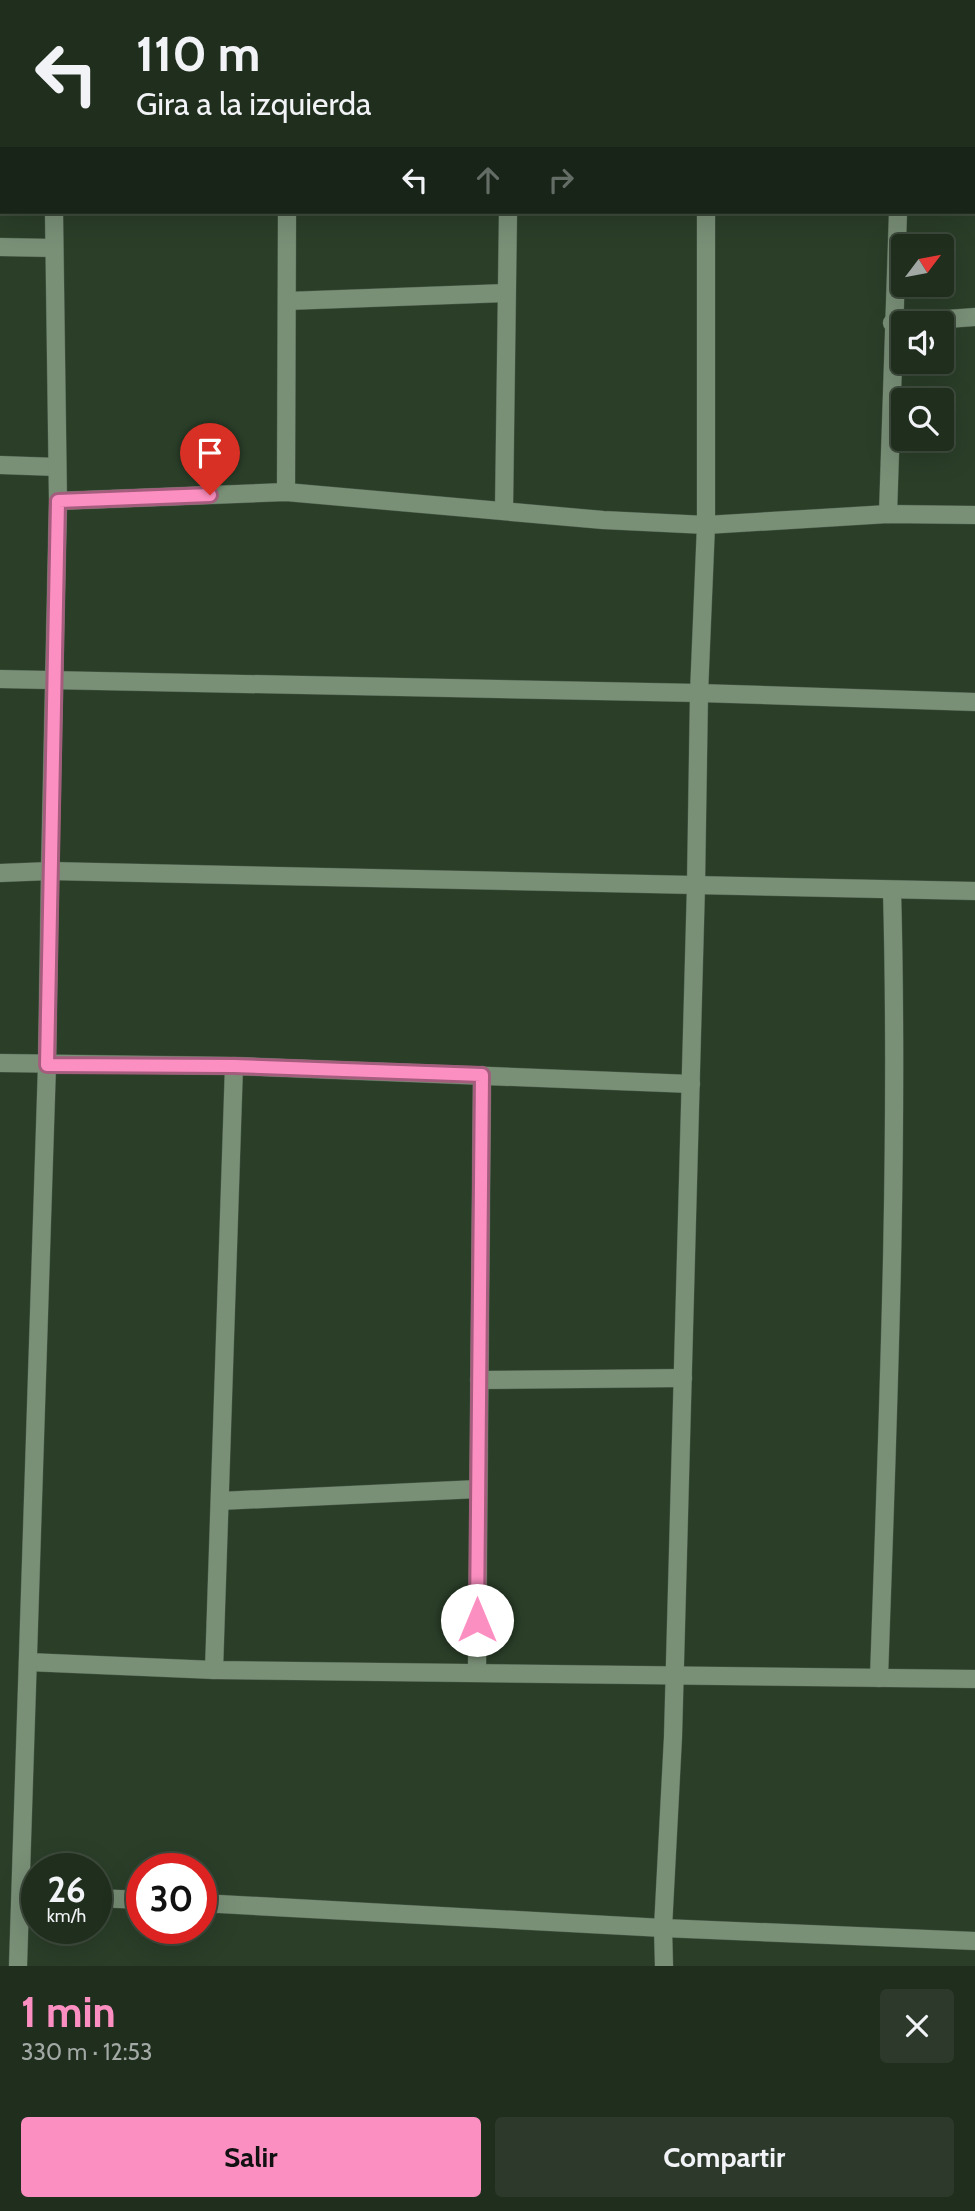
<!DOCTYPE html>
<html lang="es">
<head>
<meta charset="utf-8">
<style>
	:root { --surface:#202e1e; --page:#2d3a2b; --text:#f1f3f6; --muted:#a2a8a4; --line:#3d4a3c; --accent:#fc8fc1 }
	body { margin:0; font-family:Cabin,sans-serif; background:var(--page); color:var(--text); height:100vh; display:flex; flex-direction:column; font-size:26px; white-space:nowrap }
	* { box-sizing:border-box; margin:0 }
	p { font-size:23px; color:var(--muted) }
	.icon { flex:none; width:38px; height:38px; fill:none; stroke:currentColor; stroke-width:2; stroke-linecap:round; stroke-linejoin:round }
	.map { position:relative; height:1966px; overflow:hidden }
	.details { display:flex; flex-direction:column; background:var(--surface); flex:1 }
	.details>* { flex:none }
	.banner { position:absolute; left:0px; top:0px; width:976px; height:214px; box-shadow:0 7px 28px #0002,0 0 0 2px var(--line); background:#202e1e; color:var(--text); overflow:hidden }
	.needle { width:46px; rotate:58deg }
	.controls { position:absolute; left:891px; top:234px; display:grid; gap:14px }
	.controls a { display:grid; place-items:center; width:63px; height:63px; border-radius:7px; background:var(--surface); box-shadow:0 7px 28px #0002,0 0 0 2px var(--line); font-size:35px }
	.speed { position:absolute; left:21px; top:1853px; display:flex; gap:14px; font-size:35px; font-weight:700; text-align:center }
	.speed>* { display:grid; place-content:center; width:91px; height:91px; border-radius:50%; background:var(--surface); box-shadow:0 7px 28px #0002,0 0 0 2px var(--line); line-height:1 }
	.speed small { font-size:18px; font-weight:400 }
	.speed .limit { border:10px solid #d22; background:#fff; color:#111 }
	.pin { position:absolute; display:grid; place-items:center; width:60px; height:60px; color:#fff; margin:-72px -30px; border-radius:50% 50% 50% 0; rotate:-45deg; box-shadow:0 0 7px #0007 }
	.pin .icon { rotate:45deg }
	.me { position:absolute; width:77px; margin:-38px; rotate:0deg; stroke-linejoin:round; filter:drop-shadow(0 0 5px #0008) }
	.turn { display:flex; align-items:center; gap:24px; height:147px; padding:0 21px; font-size:32px }
	.turn .icon { width:91px; height:91px; stroke-width:2.5 }
	.turn b { display:block; font-size:49px; line-height:60px }
	.lanes { display:flex; align-items:center; height:66px; padding:0 21px; background:#0003; justify-content:center; gap:35px; direction:ltr }
	.lanes .off { opacity:.35 }
	.round { display:grid; place-items:center; flex:none; width:74px; height:74px; border-radius:7px; background:var(--page) }
	.summary { display:flex; align-items:center; justify-content:space-between; height:119px; padding:0 21px }
	h1 { font-size:42px; font-weight:800; line-height:52px; color:var(--accent) }
	.action { display:flex; gap:14px; margin-top:auto; padding:14px 21px }
	.action a { flex:1; height:80px; border-radius:7px; background:var(--accent); color:#111; font-size:28px; font-weight:800; line-height:80px; text-align:center }
	.action a+a { background:var(--page); color:var(--text) }
	.map>svg:first-child { display:block }
	.lines { fill:none; stroke-linecap:round; stroke-linejoin:round }
	.street-casing { stroke:#495a48; stroke-width:19 }
	.street { stroke:#798f76; stroke-width:18 }
	.route-casing { stroke:#a45d7d; stroke-width:18 }
	.route { stroke:#fc8fc1; stroke-width:12 }
</style>
</head>
<body>
<div class="map">
<svg width="975" height="1966" viewBox="0 0 975 1966">
	<rect width="100%" height="100%" fill="#2a3e28"/>
	<g class="lines">
		<defs>
			<g id="street">
				<path d="M284,0V2"/>
				<path d="M50,2V0"/>
				<path d="M512,2V0"/>
				<path d="M706,2V0"/>
				<path d="M910,2V0"/>
				<path d="M0,13H2"/>
				<path d="M0,247L54,248"/>
				<path d="M287,301L506,293"/>
				<path d="M892,323L975,317"/>
				<path d="M0,465L57,467"/>
				<path d="M286,492L287,212"/>
				<path d="M58,501L286,492L603,520L706,525L888,514L975,515"/>
				<path d="M504,511L508,212"/>
				<path d="M888,514L898,212"/>
				<path d="M0,679L699,693L975,702"/>
				<path d="M0,873L50,871L975,891"/>
				<path d="M0,1063L234,1066L691,1084"/>
				<path d="M479,1380L683,1378"/>
				<path d="M220,1501L478,1489"/>
				<path d="M28,1662L214,1670L975,1679"/>
				<path d="M214,1670L234,1066"/>
				<path d="M477,1672L482,1075"/>
				<path d="M879,1678C888,1415 899,1152 892,890"/>
				<path d="M96,1898L142,1900"/>
				<path d="M201,1903L663,1928L975,1941"/>
				<path d="M18,1966L47,1065L50,871L58,501L54,212"/>
				<path d="M664,1966L663,1928L673,1737L696,885L699,693L706,525V212"/>
			</g>
		</defs>
		<use href="#street" class="street-casing"/>
		<use href="#street" class="street"/>
	</g>
	<g class="lines">
		<defs>
			<path id="route" d="M210,495L58,501L47,1065L234,1066L482,1075L477,1620"/>
		</defs>
		<use href="#route" class="route-casing"/>
		<use href="#route" class="route"/>
	</g>
</svg>
<div class="controls">
<a><svg class="needle" viewBox="-14 -14 28 28"><path d="M0-13l5 13h-10z" fill="#e53935"/><path d="M0 13l5-13h-10z" fill="#a2a8a4"/></svg></a>
<a><svg class="icon" aria-label="sound" viewBox="0 0 24 24"><path d="M4 9h4l5-4v14l-5-4H4zM17 9q2 3 0 6"/></svg></a>
<a><svg class="icon" aria-label="search" viewBox="0 0 24 24"><circle cx="10" cy="10" r="6"/><path d="M15 15l6 6"/></svg></a>
</div>
<div class="speed"><div>26<small>km/h</small></div><div class="limit">30</div></div>
<div class="pin" style="left:210px;top:495px;background:#d93025"><svg class="icon" aria-label="arrive" viewBox="0 0 24 24"><path d="M6 21V4h12l-3 4 3 4H6"/></svg></div>
<svg class="me" style="left:477px;top:1620px" viewBox="-20 -20 40 40"><circle r="19" fill="#fff"/><path d="M0-13L10 11 0 6-10 11z" fill="#fc8fc1"/></svg>
<div class="banner">
<div class="turn"><svg class="icon" aria-label="left" viewBox="0 0 24 24"><path d="M17 20v-9H6M10 6l-5 5 5 5"/></svg><div><b>110 m</b>Gira a la izquierda</div></div>
<div class="lanes"><svg class="icon" aria-label="left" viewBox="0 0 24 24"><path d="M17 20v-9H6M10 6l-5 5 5 5"/></svg><svg class="icon off" aria-label="ahead" viewBox="0 0 24 24"><path d="M12 20V5M6 11l6-6 6 6"/></svg><svg class="icon off" aria-label="right" viewBox="0 0 24 24"><path d="M7 20v-9h11M14 6l5 5-5 5"/></svg></div>
</div>
</div>
<section class="details">
<div class="summary"><div><h1>1 min</h1><p>330 m · 12:53</p></div><a class="round"><svg class="icon" aria-label="close" viewBox="0 0 24 24"><path d="M6 6l12 12M18 6L6 18"/></svg></a></div>
<div class="action"><a>Salir</a><a>Compartir</a></div>
</section>
</body>
</html>
